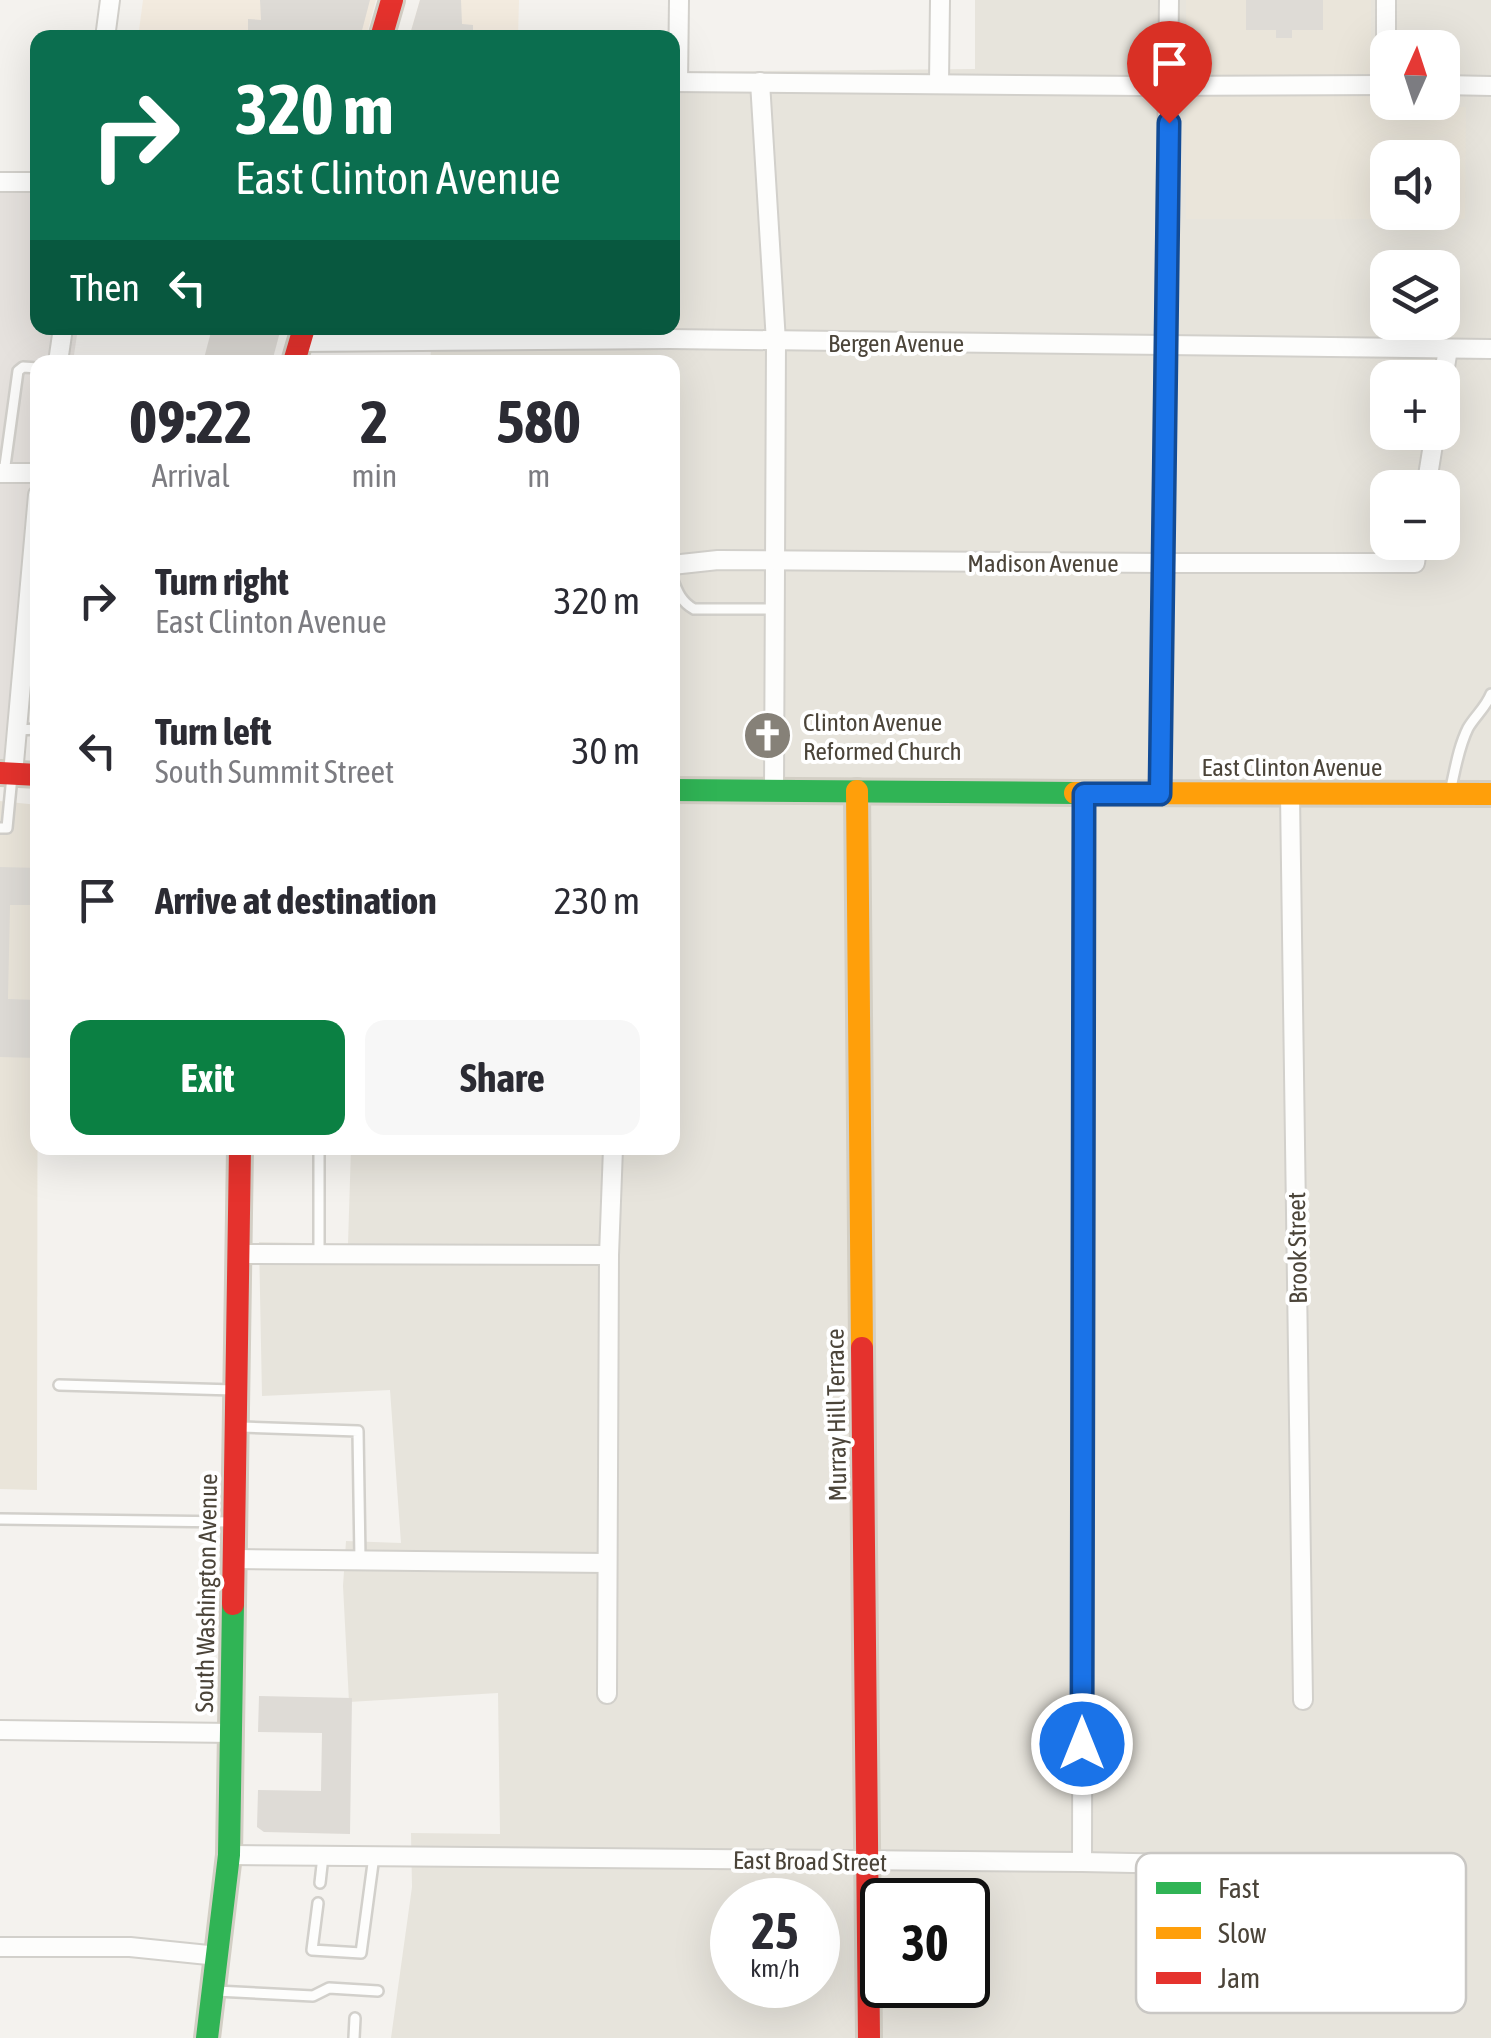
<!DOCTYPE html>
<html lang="en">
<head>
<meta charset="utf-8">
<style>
	:root { --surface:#fff; --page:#f7f7f7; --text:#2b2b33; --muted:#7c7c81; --accent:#0b8043 }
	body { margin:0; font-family:"Asap Condensed",sans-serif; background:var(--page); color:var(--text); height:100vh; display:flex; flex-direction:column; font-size:38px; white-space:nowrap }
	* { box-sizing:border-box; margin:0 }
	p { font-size:32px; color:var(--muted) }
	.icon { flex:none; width:55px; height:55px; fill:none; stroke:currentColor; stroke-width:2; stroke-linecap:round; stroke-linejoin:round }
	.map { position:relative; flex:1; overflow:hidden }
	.details { position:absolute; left:30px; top:355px; width:650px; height:800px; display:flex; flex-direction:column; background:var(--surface); border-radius:20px; box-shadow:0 10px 40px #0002 }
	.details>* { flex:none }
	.hud { position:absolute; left:30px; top:30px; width:650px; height:305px; border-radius:20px; box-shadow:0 10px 40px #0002; background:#0b6e4f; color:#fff; overflow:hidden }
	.needle { width:65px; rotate:3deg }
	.fabs { position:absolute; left:1370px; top:30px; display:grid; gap:20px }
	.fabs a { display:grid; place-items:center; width:90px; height:90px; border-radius:20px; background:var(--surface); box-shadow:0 10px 40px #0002; font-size:50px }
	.speed { position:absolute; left:710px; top:1878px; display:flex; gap:20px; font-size:50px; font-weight:700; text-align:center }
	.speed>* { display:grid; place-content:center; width:130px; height:130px; border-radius:50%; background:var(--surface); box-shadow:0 10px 40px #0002; line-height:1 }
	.speed small { font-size:25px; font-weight:400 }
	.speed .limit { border:5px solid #111; border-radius:15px; background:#fff; color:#111 }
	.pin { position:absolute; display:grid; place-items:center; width:85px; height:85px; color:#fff; margin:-102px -42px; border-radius:50% 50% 50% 0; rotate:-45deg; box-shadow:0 0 10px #0007 }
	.pin .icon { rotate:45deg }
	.me { position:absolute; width:110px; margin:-55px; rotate:0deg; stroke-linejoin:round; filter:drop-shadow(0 0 8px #0008) }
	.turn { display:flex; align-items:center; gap:35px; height:210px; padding:0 40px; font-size:45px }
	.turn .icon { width:130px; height:130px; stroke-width:2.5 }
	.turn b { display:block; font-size:70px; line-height:85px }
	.then { display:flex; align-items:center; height:95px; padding:0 40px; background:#0003; gap:20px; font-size:38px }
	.eta { display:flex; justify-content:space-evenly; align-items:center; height:170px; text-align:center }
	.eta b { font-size:60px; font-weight:700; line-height:70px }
	.action { display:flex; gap:20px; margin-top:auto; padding:20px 40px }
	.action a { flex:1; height:115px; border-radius:20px; background:var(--accent); color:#fff; font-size:40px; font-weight:700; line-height:115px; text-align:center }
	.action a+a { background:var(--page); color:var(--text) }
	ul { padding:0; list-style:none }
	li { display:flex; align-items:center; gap:30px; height:150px; padding:0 40px }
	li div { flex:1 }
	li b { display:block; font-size:38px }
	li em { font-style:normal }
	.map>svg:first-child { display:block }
	.residential { fill:#e7e4dc; fill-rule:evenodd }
	.commercial { fill:#f3ebdf }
	.industrial { fill:#e6e2de }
	.education { fill:#eae5da; fill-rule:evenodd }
	.building { fill:#dedbd6 }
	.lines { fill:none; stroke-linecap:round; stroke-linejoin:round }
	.lane-casing { stroke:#d2d0cb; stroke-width:14 }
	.street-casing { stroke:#d2d0cb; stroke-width:22 }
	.fast-casing { stroke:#d3cfc5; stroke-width:28 }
	.slow-casing { stroke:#d3cfc5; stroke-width:28 }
	.jam-casing { stroke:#d3cfc5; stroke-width:28 }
	.lane { stroke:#fdfdfc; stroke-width:9 }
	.street { stroke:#fdfdfc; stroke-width:18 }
	.fast { stroke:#30b455; stroke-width:22 }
	.slow { stroke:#ff9f0a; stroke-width:22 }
	.jam { stroke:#e5322d; stroke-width:22 }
	.route-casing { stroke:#114b97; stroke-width:25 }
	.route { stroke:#1a73e8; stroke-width:18 }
	.labels { text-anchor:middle; stroke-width:8; stroke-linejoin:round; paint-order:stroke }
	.street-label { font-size:25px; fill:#4b4439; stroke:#fff }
	.poi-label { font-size:25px; fill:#4b4439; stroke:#fff; text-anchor:start }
	.key { fill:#fff; stroke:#c9c7c4; stroke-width:2.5 }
	.key-label { font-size:28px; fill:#4b4439 }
</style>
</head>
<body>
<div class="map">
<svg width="1491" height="2038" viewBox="0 0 1491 2038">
	<rect width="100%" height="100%" fill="#f4f2ee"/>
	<path class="residential" d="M975,0H1491V2038H391L412,1887L411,1833L500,1834L498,1693L349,1702L343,1586L346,1541L401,1543L390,1390L262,1396L259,1242L348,1244L351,1148H672V362H430L433,328H672L673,72L975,69ZM1388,48H1442V102H1388ZM1388,158H1442V212H1388ZM1388,268H1442V322H1388ZM1388,378H1442V432H1388ZM1388,488H1442V542H1388ZM732,1900H818V1985H732ZM882,1900H968V1985H882Z"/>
	<g class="commercial">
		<path d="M143,0H376L366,37L138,38Z"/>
		<path d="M420,0H519L518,37L409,38Z"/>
	</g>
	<path class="industrial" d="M37,189L38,328H78L73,362H38V611L15,770H0V190Z"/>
	<g class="education">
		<path d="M1186,0H1371V107H1466L1465,219H1186ZM1388,158H1442V212H1388Z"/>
		<path d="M0,801L38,805L37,1490L0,1489Z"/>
	</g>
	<g class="building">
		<path d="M260,0H370L360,38H248V19L261,20Z"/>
		<path d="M420,0H461L462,24L473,25V38H409Z"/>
		<path d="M1246,0H1323V30H1292V38H1276V30H1246Z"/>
		<path d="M212,328H281L272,362H203Z"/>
		<path d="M0,867L38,868V905H10L8,999L38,1000V1058L0,1057Z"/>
		<path d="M259,1696L352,1698L350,1834L264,1832L257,1827L258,1790L321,1791L322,1733L258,1732Z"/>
	</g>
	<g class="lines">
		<defs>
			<g id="lane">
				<path d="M4,473L18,371L23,367L38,368"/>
				<path d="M672,578C677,591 681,602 694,609H775"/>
				<path d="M17,730L38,729"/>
				<path d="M1450,792C1455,771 1458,748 1468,728C1475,716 1486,707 1491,694"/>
				<path d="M0,828H7L12,776"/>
				<path d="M319,1148V1253"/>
				<path d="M59,1385L234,1390"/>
				<path d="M242,1427L358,1431L360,1559"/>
				<path d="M1,1519L232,1522"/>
				<path d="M320,1883L323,1856"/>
				<path d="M318,1903L312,1950L361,1953L374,1856"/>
				<path d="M216,1991L313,1996L329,1988L378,1991"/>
				<path d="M354,2038L355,2018"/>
			</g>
			<g id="street">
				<path d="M105,38L110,0"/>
				<path d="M672,82L1144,86L1388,85"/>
				<path d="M678,82L679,0"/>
				<path d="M760,82L776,342L774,791"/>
				<path d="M939,83L940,0"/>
				<path d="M1386,85V0"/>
				<path d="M1442,85L1491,86"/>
				<path d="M0,182H38"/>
				<path d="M300,342L670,339L1491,349"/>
				<path d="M58,362L63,328"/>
				<path d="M1442,385L1448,349"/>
				<path d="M0,473H38"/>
				<path d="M1426,488L1435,432"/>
				<path d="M672,565L718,560L1163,563H1415L1418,542"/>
				<path d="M13,774L38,495"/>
				<path d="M1159,794L1169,0"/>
				<path d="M1290,795L1303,1700"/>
				<path d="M239,1254L609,1255"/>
				<path d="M235,1559L607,1563"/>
				<path d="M607,1694L609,1255L613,1148"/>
				<path d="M0,1730L232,1733"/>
				<path d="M229,1855L1082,1862L1390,1868"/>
				<path d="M1082,1862L1084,793"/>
				<path d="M0,1947H130L218,1956"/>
			</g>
			<g id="fast">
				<path d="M672,790L1075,793"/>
				<path d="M207,2038L229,1855L233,1604"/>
			</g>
			<g id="slow">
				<path d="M857,791L862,1348"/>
				<path d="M1075,793L1491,794"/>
			</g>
			<g id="jam">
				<path d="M381,38L392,0"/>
				<path d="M294,362L304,328"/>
				<path d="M0,773L38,775"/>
				<path d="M862,1348L869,2038"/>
				<path d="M233,1604L240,1148"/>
			</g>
		</defs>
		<use href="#lane" class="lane-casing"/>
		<use href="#street" class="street-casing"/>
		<use href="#fast" class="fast-casing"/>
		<use href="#slow" class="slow-casing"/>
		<use href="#jam" class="jam-casing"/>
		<use href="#lane" class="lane"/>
		<use href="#street" class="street"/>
		<use href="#fast" class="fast"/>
		<use href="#slow" class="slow"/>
		<use href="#jam" class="jam"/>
	</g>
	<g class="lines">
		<defs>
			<path id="route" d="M1082,1744L1084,794H1160L1169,123"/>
		</defs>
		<use href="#route" class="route-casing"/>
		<use href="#route" class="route"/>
	</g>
	<defs>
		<symbol id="church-disc" viewBox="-11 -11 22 22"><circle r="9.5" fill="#868178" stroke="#fff"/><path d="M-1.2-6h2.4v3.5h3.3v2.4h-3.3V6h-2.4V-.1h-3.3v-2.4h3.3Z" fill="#fff"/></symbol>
	</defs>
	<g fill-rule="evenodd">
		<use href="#church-disc" x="740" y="708" width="55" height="55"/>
	</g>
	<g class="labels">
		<g class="street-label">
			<text x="896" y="352">Bergen Avenue</text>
			<text x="1043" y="572">Madison Avenue</text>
			<text x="1292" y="776">East Clinton Avenue</text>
			<text transform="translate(1297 1248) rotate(-91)" y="9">Brook Street</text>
			<text transform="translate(836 1415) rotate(-91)" y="9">Murray Hill Terrace</text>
			<text transform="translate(206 1593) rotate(-89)" y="9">South Washington Avenue</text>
			<text transform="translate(810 1861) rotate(1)" y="9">East Broad Street</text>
		</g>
		<g class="poi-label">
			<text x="803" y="731">Clinton Avenue<tspan x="803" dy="29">Reformed Church</tspan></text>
		</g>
	</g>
	<rect x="1136" y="1853" width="330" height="160" rx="15" class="key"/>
	<rect x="1156" y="1882" width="45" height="12" fill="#30b455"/>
	<rect x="1156" y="1927" width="45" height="12" fill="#ff9f0a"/>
	<rect x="1156" y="1972" width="45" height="12" fill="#e5322d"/>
	<g class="key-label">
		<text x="1218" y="1898">Fast</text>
		<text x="1218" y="1943">Slow</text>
		<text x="1218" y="1988">Jam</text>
	</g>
</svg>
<div class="fabs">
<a><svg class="needle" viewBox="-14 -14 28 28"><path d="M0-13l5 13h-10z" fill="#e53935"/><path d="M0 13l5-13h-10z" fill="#7c7c81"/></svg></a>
<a><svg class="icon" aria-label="sound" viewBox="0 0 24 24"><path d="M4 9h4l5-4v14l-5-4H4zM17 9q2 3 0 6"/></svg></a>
<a><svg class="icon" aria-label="layers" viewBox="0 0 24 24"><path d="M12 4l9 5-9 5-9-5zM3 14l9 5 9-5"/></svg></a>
<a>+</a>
<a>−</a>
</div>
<div class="speed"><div>25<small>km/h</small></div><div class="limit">30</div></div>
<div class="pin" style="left:1169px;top:123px;background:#d93025"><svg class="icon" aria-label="arrive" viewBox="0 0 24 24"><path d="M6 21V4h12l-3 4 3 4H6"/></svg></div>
<svg class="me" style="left:1082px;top:1744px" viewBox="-20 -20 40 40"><circle r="17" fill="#1a73e8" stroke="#fff" stroke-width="3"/><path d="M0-11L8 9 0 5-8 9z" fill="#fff"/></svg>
<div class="hud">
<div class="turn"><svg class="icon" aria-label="right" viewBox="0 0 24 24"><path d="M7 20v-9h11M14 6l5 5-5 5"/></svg><div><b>320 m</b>East Clinton Avenue</div></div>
<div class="then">Then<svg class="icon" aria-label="left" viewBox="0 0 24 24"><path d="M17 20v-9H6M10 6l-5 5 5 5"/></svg></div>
</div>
<section class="details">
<div class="eta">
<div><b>09:22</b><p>Arrival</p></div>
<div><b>2</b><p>min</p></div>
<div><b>580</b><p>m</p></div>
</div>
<ul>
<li><svg class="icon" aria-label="right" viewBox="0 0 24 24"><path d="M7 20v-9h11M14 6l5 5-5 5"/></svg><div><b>Turn right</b><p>East Clinton Avenue</p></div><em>320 m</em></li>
<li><svg class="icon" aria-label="left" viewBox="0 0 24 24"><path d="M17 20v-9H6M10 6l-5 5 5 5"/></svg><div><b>Turn left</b><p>South Summit Street</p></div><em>30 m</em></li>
<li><svg class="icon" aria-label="arrive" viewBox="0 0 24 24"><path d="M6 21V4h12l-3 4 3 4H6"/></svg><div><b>Arrive at destination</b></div><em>230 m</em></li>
</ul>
<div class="action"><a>Exit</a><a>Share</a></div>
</section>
</div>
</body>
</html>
